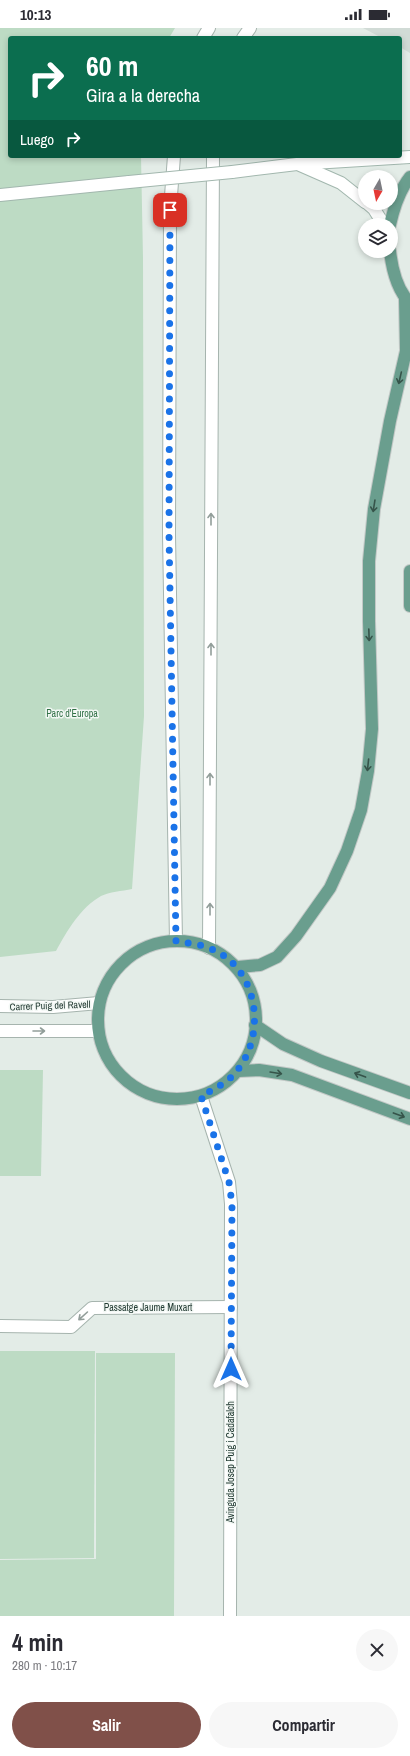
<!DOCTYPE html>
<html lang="es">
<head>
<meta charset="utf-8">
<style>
	:root { --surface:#fff; --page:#f7f7f7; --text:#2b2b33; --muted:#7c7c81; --accent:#805049 }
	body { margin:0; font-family:"Archivo Narrow",sans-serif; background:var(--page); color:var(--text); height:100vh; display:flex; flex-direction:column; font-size:15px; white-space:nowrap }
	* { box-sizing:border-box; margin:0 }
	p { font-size:13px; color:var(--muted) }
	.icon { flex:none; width:22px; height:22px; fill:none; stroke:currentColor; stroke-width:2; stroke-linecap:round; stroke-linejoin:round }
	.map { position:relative; height:1588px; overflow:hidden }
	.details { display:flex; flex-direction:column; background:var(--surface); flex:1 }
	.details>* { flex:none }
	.top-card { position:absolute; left:8px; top:8px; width:394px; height:122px; border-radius:4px; box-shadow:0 2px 6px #0003; background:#0b6e4f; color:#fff; overflow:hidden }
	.needle { width:26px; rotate:189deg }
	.buttons { position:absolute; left:358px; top:142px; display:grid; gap:8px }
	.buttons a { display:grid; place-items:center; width:40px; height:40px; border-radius:50%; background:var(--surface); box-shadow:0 2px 6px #0003; font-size:20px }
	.pin { position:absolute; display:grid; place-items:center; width:34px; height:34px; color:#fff; margin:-17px; border-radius:8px; box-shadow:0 2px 6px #0006 }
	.me { position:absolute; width:44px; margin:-22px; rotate:0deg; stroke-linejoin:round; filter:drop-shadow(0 0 3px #0008) }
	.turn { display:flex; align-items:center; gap:14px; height:84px; padding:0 12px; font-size:18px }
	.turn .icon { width:52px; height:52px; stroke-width:2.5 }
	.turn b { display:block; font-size:28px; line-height:34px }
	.then { display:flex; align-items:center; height:38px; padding:0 12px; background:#0003; gap:8px; font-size:15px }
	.round { display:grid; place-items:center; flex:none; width:42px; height:42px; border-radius:21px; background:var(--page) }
	.head { display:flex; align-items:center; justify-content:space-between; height:68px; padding:0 12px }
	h1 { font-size:24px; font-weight:800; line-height:30px }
	.action { display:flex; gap:8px; margin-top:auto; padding:8px 12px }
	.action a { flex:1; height:46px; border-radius:24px; background:var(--accent); color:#fff; font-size:16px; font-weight:800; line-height:46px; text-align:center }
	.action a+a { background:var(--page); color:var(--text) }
	.status { display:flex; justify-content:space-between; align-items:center; height:28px; padding:0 20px; background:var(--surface); direction:ltr }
	.status svg { height:11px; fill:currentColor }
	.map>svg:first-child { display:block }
	.built { fill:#d1dbd6 }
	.green { fill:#bddbc4 }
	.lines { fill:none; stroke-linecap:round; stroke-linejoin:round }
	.service-casing { stroke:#a6b4ae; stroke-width:14 }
	.minor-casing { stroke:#a6b4ae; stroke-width:14 }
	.secondary-casing { stroke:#a2b7ae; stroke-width:14 }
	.primary-casing { stroke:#c2c8c6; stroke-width:14 }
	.service { stroke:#fff; stroke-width:12 }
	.minor { stroke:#fff; stroke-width:12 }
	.secondary { stroke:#fff; stroke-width:12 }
	.primary { stroke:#6a9e8e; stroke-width:12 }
	.secondary-bridge-casing { stroke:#a2b7ae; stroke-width:14; stroke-linecap:butt }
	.secondary-bridge { stroke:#fff; stroke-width:12 }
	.oneway { stroke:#36544a }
	.oneway2 { stroke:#929e9a }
	.route { stroke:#1a73e8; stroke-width:7; stroke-dasharray:0 12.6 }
	.labels { text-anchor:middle; stroke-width:3; stroke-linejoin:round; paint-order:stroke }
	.park-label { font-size:10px; fill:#307046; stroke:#f3f8f5 }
	.street-label { font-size:10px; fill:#243c34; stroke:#f3f8f5 }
</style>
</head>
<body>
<div class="status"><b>10:13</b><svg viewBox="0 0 49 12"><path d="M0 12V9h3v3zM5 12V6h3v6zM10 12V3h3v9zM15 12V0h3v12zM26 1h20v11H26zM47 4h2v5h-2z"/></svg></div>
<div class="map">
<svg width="410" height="1588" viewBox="0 0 410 1588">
	<rect width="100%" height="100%" fill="#e3ece7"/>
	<path class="built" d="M363,0H410V25L400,19V10H382Z"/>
	<g class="green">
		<path d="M0,0H175L169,10H10V128H141L143,230L144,688L132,861C122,863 109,864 101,868C80,880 67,903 56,923L0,929Z"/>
		<path d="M0,1042H43L41,1148H0Z"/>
		<path d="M0,1323H95L94,1530L0,1531Z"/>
		<path d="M96,1325H175L174,1588H0V1532L96,1531Z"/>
	</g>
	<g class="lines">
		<defs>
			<g id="service">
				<path d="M243,10L250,0"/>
				<path d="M209,920L213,128"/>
				<path d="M0,1298L71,1299L92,1280L231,1279"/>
			</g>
			<g id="minor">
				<path d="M203,10L209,0"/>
				<path d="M174,128L170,181L169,507L176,913"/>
				<path d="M0,978L53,979L99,975"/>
				<path d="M0,1003H98"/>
				<path d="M201,1068L229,1154L231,1176L230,1588"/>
			</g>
			<g id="secondary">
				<path d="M300,137L341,155L365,174"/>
				<path d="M232,144L297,136L410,129"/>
				<path d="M0,167L129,154"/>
				<path d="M367,175L374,181L384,197"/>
			</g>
			<g id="primary">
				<path d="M390,197C394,179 399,163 410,149"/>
				<path d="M390,223C392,241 397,262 410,275"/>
				<path d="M410,543V578"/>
				<circle cx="177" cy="992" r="79"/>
				<path d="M238,939L260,937L277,929L296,908L330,860L347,823L361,782L368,743L372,701L369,593V533L374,481L390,393L406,323L405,270"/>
				<path d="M255,997L283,1016L321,1033L410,1065"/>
				<path d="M238,1043L259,1042L292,1047L410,1091"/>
			</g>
		</defs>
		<use href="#service" class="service-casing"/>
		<use href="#minor" class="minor-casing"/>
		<use href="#secondary" class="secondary-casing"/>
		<use href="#primary" class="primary-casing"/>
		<use href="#service" class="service"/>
		<use href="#minor" class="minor"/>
		<use href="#secondary" class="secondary"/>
		<use href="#primary" class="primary"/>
		<defs>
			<path id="secondary-bridge" d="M129,154L232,144"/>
		</defs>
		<use href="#secondary-bridge" class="secondary-bridge-casing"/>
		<use href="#secondary-bridge" class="secondary-bridge"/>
	</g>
	<defs><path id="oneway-shaft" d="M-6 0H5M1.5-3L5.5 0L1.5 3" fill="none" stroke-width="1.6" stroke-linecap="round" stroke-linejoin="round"/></defs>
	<g class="oneway">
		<use href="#oneway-shaft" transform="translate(400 350) rotate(103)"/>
		<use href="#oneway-shaft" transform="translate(374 478) rotate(99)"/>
		<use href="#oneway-shaft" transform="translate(369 607) rotate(88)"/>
		<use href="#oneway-shaft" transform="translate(368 737) rotate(96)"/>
		<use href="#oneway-shaft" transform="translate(276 1045) rotate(9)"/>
		<use href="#oneway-shaft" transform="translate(360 1047) rotate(-160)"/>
		<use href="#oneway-shaft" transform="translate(399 1087) rotate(20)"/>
	</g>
	<g class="oneway2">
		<use href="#oneway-shaft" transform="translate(211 491) rotate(-90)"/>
		<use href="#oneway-shaft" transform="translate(211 621) rotate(-90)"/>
		<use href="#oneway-shaft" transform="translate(210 751) rotate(-90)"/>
		<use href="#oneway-shaft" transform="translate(210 881) rotate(-90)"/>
		<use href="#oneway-shaft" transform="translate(39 1003)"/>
		<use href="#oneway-shaft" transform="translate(83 1288) rotate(138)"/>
	</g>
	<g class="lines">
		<path class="route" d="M170,182L169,506L176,913C187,915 199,916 209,920C258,938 268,1006 236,1044C227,1055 214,1061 201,1068L229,1154L232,1176L231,1341"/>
	</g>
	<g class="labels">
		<g class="park-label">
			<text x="72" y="689">Parc d'Europa</text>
		</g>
		<g class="street-label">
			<text transform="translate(50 977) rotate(-2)" y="4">Carrer Puig del Ravell</text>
			<text x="148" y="1283">Passatge Jaume Muxart</text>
			<text transform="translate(230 1434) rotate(-90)" y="4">Avinguda Josep Puig i Cadafalch</text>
		</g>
	</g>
</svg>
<div class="buttons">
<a><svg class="needle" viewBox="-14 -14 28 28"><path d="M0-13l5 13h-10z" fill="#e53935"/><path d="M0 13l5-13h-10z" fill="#7c7c81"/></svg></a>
<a><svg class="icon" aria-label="layers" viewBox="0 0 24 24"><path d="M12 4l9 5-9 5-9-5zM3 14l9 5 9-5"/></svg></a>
</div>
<div class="pin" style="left:170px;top:182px;background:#d93025"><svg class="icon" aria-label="arrive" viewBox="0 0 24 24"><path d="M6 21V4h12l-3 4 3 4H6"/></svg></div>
<svg class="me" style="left:231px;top:1341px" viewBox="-20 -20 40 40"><path d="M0-17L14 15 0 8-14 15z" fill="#1a73e8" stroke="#fff" stroke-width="4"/></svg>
<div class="top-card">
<div class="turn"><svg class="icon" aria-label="right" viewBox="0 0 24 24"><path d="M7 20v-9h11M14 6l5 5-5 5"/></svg><div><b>60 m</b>Gira a la derecha</div></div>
<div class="then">Luego<svg class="icon" aria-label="right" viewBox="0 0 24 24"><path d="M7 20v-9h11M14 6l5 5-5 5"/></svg></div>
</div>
</div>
<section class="details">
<div class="head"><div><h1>4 min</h1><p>280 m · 10:17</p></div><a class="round"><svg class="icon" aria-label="close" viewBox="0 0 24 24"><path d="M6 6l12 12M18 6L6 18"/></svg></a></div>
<div class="action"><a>Salir</a><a>Compartir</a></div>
</section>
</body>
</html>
